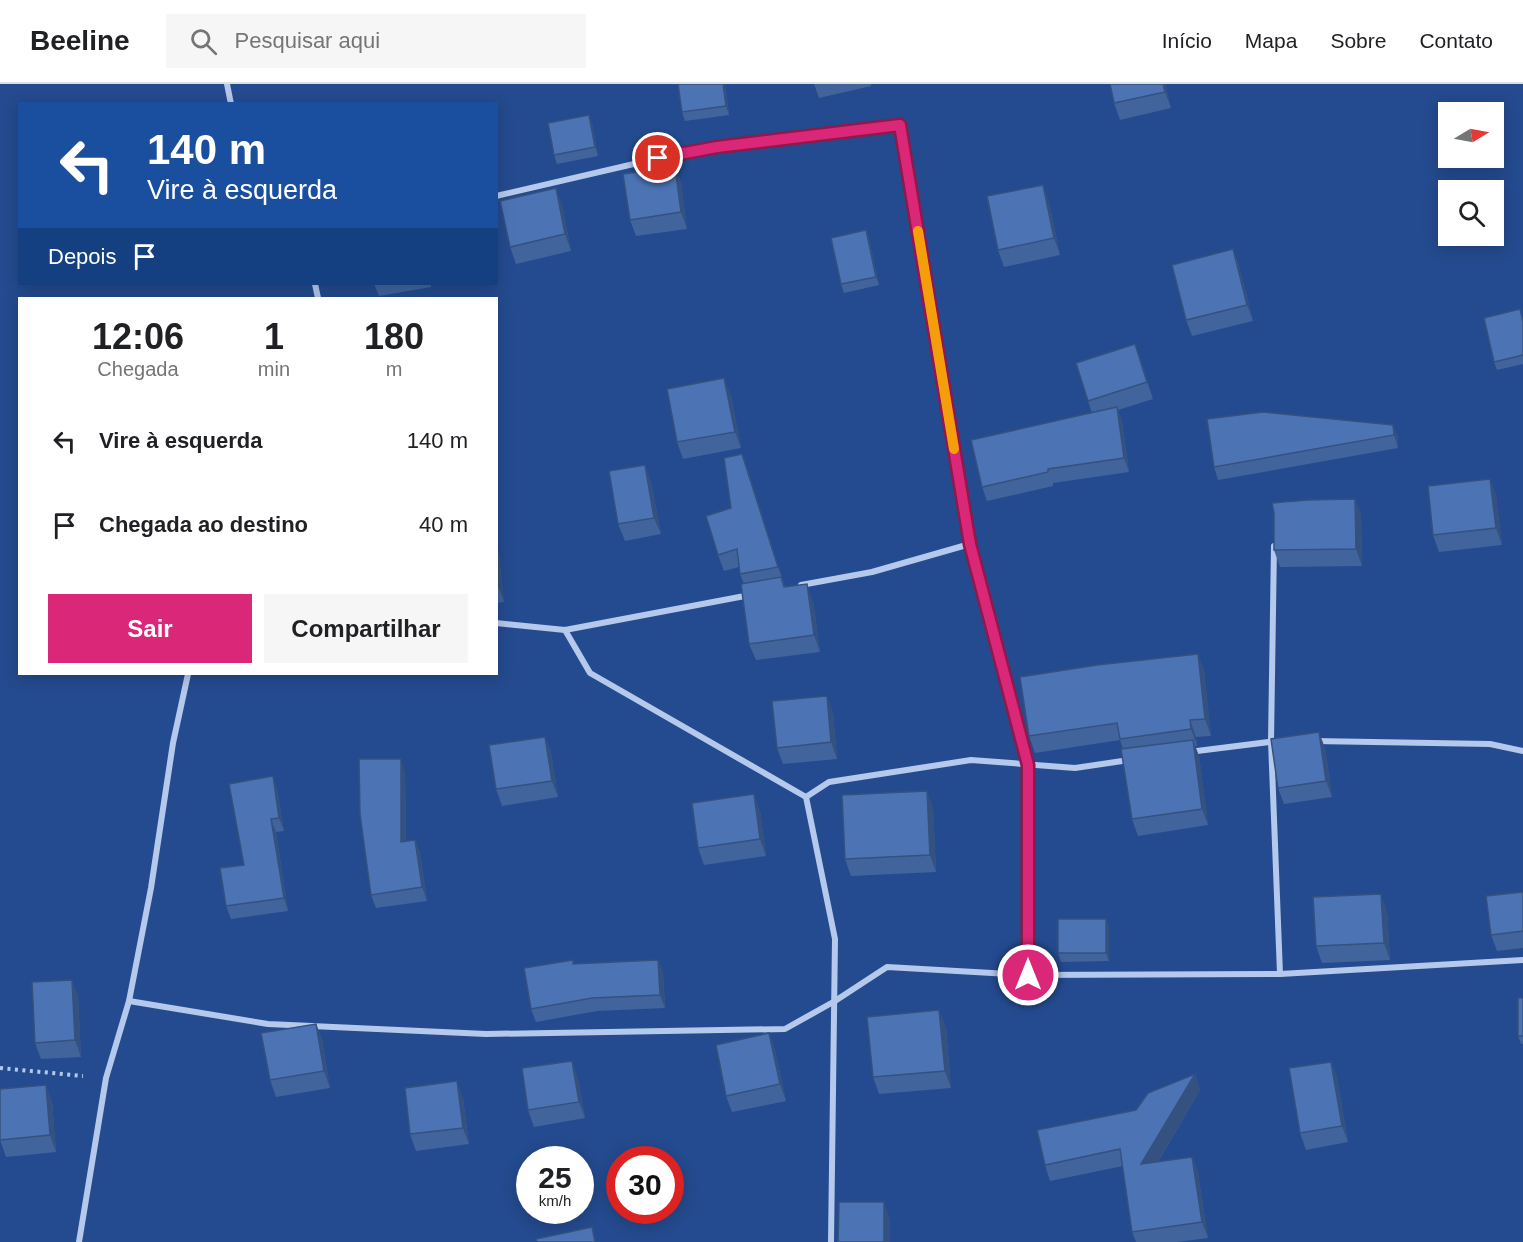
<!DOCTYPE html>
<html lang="pt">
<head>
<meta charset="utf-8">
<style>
	:root { --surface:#fff; --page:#f6f6f6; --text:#202124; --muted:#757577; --line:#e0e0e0; --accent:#db2777 }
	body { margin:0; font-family:Helvetica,sans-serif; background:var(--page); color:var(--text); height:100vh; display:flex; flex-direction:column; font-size:22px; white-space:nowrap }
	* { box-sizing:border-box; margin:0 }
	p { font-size:20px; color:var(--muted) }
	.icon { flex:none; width:33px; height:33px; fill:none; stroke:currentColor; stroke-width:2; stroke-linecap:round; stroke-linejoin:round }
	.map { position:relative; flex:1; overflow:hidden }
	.panel { position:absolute; left:18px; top:213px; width:480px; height:378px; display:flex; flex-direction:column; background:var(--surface); border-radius:0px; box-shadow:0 3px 15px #0003 }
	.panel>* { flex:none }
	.guide { position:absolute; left:18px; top:18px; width:480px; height:183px; border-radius:0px; box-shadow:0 3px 15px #0003; background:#1a4fa0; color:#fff; overflow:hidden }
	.needle { width:39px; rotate:80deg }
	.controls { position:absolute; left:1438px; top:18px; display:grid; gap:12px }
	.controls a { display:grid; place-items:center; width:66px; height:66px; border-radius:0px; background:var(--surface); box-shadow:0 3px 15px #0003; font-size:30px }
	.speed { position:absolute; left:516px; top:1062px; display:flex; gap:12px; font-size:30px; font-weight:700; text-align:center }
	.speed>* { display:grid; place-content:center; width:78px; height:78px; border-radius:50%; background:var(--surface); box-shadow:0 3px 15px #0003; line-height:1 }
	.speed small { font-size:15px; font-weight:400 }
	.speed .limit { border:9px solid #d22; background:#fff; color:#111 }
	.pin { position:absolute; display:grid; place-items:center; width:51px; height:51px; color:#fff; margin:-26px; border:3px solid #fff; border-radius:50%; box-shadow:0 2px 6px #0007 }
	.me { position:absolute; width:66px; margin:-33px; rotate:0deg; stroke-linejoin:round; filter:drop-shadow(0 0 4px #0008) }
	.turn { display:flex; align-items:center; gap:21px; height:126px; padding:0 30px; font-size:27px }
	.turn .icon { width:78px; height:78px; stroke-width:2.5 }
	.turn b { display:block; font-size:42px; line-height:51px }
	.then { display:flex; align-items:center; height:57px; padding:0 30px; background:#0003; gap:12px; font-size:22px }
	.eta { display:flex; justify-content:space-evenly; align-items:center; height:102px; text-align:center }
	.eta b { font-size:36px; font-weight:700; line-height:42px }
	.button { display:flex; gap:12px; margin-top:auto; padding:12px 30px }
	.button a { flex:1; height:69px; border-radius:0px; background:var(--accent); color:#fff; font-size:24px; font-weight:700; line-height:69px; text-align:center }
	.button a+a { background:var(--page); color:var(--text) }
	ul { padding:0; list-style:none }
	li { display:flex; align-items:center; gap:18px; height:84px; padding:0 30px }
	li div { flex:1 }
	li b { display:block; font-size:22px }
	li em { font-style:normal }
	header { display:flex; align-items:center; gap:36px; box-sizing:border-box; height:84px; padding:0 30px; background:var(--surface); border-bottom:2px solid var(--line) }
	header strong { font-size:28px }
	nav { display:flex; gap:33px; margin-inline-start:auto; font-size:21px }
	.search { width:420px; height:54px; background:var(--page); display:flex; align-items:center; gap:15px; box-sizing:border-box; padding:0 21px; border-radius:0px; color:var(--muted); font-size:22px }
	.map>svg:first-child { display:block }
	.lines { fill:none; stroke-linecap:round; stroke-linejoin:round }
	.path { stroke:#b4c9ec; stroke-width:4; stroke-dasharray:3 4.5; stroke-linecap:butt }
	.minor { stroke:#b4c9ec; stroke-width:6 }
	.wall { fill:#41649c }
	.shaded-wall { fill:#35517f }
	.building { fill:#4c74b5; stroke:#35517f; stroke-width:1.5 }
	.route-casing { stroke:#8e194d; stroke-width:15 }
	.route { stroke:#db2777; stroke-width:10 }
	.slow { stroke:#f59e0b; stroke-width:10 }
</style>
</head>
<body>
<header>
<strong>Beeline</strong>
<div class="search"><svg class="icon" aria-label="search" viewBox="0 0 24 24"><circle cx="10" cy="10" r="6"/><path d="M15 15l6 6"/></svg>Pesquisar aqui</div>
<nav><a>Início</a><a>Mapa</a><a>Sobre</a><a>Contato</a></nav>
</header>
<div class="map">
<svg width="1523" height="1158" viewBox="0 0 1523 1158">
	<rect width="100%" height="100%" fill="#244b8f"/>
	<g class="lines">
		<path class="path" d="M0,984L83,992"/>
		<g class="minor">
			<path d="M227,0L231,20"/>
			<path d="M496,112L681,69L717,63L900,41L970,460L1028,681L1027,891"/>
			<path d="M315,200L318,214"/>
			<path d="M1274,462L1271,657L1280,890"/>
			<path d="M801,501L872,488L970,460"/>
			<path d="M496,539L565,546L750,511"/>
			<path d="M565,546L590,589L806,713L835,855L831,1158"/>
			<path d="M1314,657L1490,660L1523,667"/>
			<path d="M1189,668L1277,657"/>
			<path d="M806,713L829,698L971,676L1075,684L1129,676"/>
			<path d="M129,917L268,940L486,950L785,945L835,917L887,883L1027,891L1280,890L1523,876"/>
			<path d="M79,1158L106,994L129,917L151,804L173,659L188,590"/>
		</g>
	</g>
	<g class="wall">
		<path d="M678,0H725L729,31L685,37L682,28Z"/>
		<path d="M814,0H871V2L819,14Z"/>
		<path d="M1165,0L1171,24L1120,36L1114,19Z"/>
		<path d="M589,31L592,40L598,72L557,80L554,71Z"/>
		<path d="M675,83L681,100L687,145L636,152L630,136Z"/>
		<path d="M1049,118L1060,171L1004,183L998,166Z"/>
		<path d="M562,121L571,167L516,180L510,163Z"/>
		<path d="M866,146L869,155L879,201L844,209L841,200Z"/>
		<path d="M1233,165L1239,182L1253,237L1192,252L1186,236Z"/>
		<path d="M374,200H431V203L379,212Z"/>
		<path d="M1523,234V280L1497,286L1494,278Z"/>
		<path d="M1141,277L1153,315L1118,326L1122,337L1129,388L1053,399V402L987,417L982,403L1092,329L1088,317Z"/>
		<path d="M731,311L741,364L683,375L677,358Z"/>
		<path d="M1393,341L1398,354V364L1218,396L1214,383Z"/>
		<path d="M742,370L785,503L813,517L820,568L756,576L749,560L744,500L740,490L739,483L724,487L718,471L731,424Z"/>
		<path d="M645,381L651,398L661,450L625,457L618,440Z"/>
		<path d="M1490,395L1496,412L1502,461L1439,468L1433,451Z"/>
		<path d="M1355,415L1361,432L1362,482L1280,483L1274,466V429Z"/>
		<path d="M496,464L499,469L504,518L496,519Z"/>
		<path d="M1198,570L1204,587L1211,652L1196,653L1197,662H1195L1199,672L1208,741L1138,752L1132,735L1123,665L1120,656L1035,669L1029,652Z"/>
		<path d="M833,628L837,675L783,680L777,664Z"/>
		<path d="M545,653L551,669L558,713L502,722L496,705Z"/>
		<path d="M1325,664L1332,713L1284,720L1278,704Z"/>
		<path d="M405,688L406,757L415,756L420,769L427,817L376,824L371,811Z"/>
		<path d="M277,705L284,747L276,748L288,827L231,835L226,822Z"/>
		<path d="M933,723L936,788L851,792L845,775Z"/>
		<path d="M760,727L766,772L704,781L698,764Z"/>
		<path d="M1523,808V864L1497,867L1491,851Z"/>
		<path d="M1387,827L1390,876L1322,879L1316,862Z"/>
		<path d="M1106,835L1109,844V877L1061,878L1058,869Z"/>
		<path d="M573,876L574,880L658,876L663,889L665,924L597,927L536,938L531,925Z"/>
		<path d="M78,912L81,973L41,975L35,959Z"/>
		<path d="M1523,914V960H1521L1518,952Z"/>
		<path d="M316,940L322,956L330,1004L276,1013L270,996Z"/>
		<path d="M946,943L951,1004L879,1010L873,993Z"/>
		<path d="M769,949L775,966L786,1017L732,1028L726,1012Z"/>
		<path d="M1331,978L1337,994L1348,1058L1306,1066L1300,1049Z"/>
		<path d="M1195,990L1200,1006L1158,1078L1192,1073L1198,1089L1208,1154L1177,1158H1136L1132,1148L1123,1082L1050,1097L1045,1081L1136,1026Z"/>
		<path d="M578,994L585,1034L534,1043L528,1026Z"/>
		<path d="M463,1014L469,1060L416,1067L410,1050Z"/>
		<path d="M52,1017L56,1068L6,1073L0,1056Z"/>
	</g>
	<g class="shaded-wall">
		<path d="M723,0H725L729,31L726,22Z"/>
		<path d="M1163,0H1165L1171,24L1165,8Z"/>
		<path d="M589,31L592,40L598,72L595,63Z"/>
		<path d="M675,83L681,100L687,145L681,128Z"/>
		<path d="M1043,101L1049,118L1060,171L1054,154Z"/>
		<path d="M556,104L562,121L571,167L565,150Z"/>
		<path d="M866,146L869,155L879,201L876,193Z"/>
		<path d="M1233,165L1239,182L1253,237L1247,221Z"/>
		<path d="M1135,260L1141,277L1153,315L1147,298Z"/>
		<path d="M724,294L731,311L741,364L735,348Z"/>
		<path d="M1117,323L1122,337L1129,388L1124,374Z"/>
		<path d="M1393,341L1398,354V364L1394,351Z"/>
		<path d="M742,370L748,386L784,499L778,483Z"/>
		<path d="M645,381L651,398L661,450L654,434Z"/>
		<path d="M1490,395L1496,412L1502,461L1496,444Z"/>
		<path d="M1355,415L1361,432L1362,482L1356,465Z"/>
		<path d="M496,464L499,469L504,518L498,502L496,486Z"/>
		<path d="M807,500L813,517L820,568L814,551Z"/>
		<path d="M1198,570L1204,587L1211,652L1205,635Z"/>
		<path d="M827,612L833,628L837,675L831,658Z"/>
		<path d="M1190,636L1196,653L1197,662L1191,645Z"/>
		<path d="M1319,648L1325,664L1332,713L1326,697Z"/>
		<path d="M545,653L551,669L558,713L552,697Z"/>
		<path d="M1193,656L1199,672L1208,741L1202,725Z"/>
		<path d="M401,675L405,688L406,771L401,758Z"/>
		<path d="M273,692L277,705L284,747L279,734Z"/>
		<path d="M927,707L933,723L936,788L930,771Z"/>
		<path d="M754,710L760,727L766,772L760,755Z"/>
		<path d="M271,735L276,748L288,827L284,814Z"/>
		<path d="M415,756L420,769L427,817L422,803Z"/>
		<path d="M1381,810L1387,827L1390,876L1384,859Z"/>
		<path d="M1106,835L1109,844V877L1106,869Z"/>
		<path d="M658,876L663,889L665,924L660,911Z"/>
		<path d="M72,896L78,912L81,973L75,956Z"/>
		<path d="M939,926L946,943L951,1004L945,987Z"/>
		<path d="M316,940L322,956L330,1004L324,987Z"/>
		<path d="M769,949L775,966L786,1017L780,1000Z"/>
		<path d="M572,977L578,994L585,1034L579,1018Z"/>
		<path d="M1331,978L1337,994L1348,1058L1342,1042Z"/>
		<path d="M1195,990L1200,1006L1147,1096L1141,1080Z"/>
		<path d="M457,997L463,1014L469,1060L463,1044Z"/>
		<path d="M46,1001L52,1017L56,1068L50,1051Z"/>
		<path d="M1192,1073L1198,1089L1208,1154L1202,1138Z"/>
		<path d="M884,1118L890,1135V1158H884Z"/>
	</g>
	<g class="building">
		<path d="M678,0H723L726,22L682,28Z"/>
		<path d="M1110,0H1163L1165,8L1114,19Z"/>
		<path d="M589,31L595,63L554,71L548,39Z"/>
		<path d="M675,83L681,128L630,136L623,90Z"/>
		<path d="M1043,101L1054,154L998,166L987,112Z"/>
		<path d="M556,104L565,150L510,163L500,117Z"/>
		<path d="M866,146L876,193L841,200L831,154Z"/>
		<path d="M1233,165L1247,221L1186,236L1172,181Z"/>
		<path d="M1520,225L1523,238V271L1494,278L1484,234Z"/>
		<path d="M1135,260L1147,298L1088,317L1076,279Z"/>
		<path d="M724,294L735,348L677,358L667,305Z"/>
		<path d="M1117,323L1124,374L1048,385V388L982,403L971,356Z"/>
		<path d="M1263,328L1393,341L1394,351L1214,383L1207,335Z"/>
		<path d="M742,370L778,483L740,490L737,465L718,471L706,432L731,424L724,374Z"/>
		<path d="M645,381L654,434L618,440L609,387Z"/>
		<path d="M1490,395L1496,444L1433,451L1428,402Z"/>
		<path d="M1355,415L1356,465L1274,466V429L1272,419L1307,416Z"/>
		<path d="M496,486L498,502H496Z"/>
		<path d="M781,493L784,503L807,500L814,551L749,560L741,500Z"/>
		<path d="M1198,570L1205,635L1190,636L1191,645L1120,655L1117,639L1029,652L1020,593L1097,581Z"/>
		<path d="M827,612L831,658L777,664L772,617Z"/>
		<path d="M1319,648L1326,697L1278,704L1271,655Z"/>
		<path d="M545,653L552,697L496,705L489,661Z"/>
		<path d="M1193,656L1202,725L1132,735L1121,665Z"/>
		<path d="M359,675H401V758L415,756L422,803L371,811L360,730Z"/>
		<path d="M273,692L279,734L271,735L284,814L226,822L220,784L244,781L229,700Z"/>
		<path d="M927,707L930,771L845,775L842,711Z"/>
		<path d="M754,710L760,755L698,764L692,719Z"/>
		<path d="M1523,808V847L1491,851L1486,812Z"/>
		<path d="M1381,810L1384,859L1316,862L1313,813Z"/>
		<rect x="1058" y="835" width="48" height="34"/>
		<path d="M573,876V880L658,876L660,911L592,914L531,925L524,884Z"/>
		<path d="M72,896L75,956L35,959L32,898Z"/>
		<rect x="1518" y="914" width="5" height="38"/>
		<path d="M939,926L945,987L873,993L867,933Z"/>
		<path d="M316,940L324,987L270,996L261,949Z"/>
		<path d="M769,949L780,1000L726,1012L716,961Z"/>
		<path d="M572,977L579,1018L528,1026L522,984Z"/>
		<path d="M1331,978L1342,1042L1300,1049L1289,984Z"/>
		<path d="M1195,990L1141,1080L1192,1073L1202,1138L1132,1148L1120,1065L1045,1081L1037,1046L1136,1026L1148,1009Z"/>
		<path d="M457,997L463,1044L410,1050L405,1004Z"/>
		<path d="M46,1001L50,1051L0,1056V1005Z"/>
		<path d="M839,1118H884V1158H838Z"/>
		<path d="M592,1143L595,1158H537L536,1155Z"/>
	</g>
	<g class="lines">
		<defs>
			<path id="route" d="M658,74L717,63L900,41L970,460L1028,681V891"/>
		</defs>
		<use href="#route" class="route-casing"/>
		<use href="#route" class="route"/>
		<path class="slow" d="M918,147L954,365"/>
	</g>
</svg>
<div class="controls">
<a><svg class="needle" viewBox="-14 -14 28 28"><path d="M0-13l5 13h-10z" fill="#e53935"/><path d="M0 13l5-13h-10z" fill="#757577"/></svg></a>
<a><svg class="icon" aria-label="search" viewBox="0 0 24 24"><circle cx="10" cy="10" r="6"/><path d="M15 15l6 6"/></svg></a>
</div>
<div class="speed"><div>25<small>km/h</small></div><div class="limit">30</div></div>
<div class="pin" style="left:658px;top:74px;background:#d93025"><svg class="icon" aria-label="arrive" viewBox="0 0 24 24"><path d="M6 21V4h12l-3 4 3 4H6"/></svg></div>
<svg class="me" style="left:1028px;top:891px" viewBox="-20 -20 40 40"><circle r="17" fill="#db2777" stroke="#fff" stroke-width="3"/><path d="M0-11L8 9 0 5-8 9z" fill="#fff"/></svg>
<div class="guide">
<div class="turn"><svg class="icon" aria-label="left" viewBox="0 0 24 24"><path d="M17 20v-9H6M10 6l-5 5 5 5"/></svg><div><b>140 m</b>Vire à esquerda</div></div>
<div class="then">Depois<svg class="icon" aria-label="arrive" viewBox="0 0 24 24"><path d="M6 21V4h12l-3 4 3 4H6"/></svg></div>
</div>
<section class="panel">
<div class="eta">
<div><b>12:06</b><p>Chegada</p></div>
<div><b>1</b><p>min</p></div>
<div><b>180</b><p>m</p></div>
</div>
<ul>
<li><svg class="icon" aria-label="left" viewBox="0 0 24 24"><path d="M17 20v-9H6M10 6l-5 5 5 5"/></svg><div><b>Vire à esquerda</b></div><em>140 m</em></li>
<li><svg class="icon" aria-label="arrive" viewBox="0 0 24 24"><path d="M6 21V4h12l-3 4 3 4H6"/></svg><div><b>Chegada ao destino</b></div><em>40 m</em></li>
</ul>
<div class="button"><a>Sair</a><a>Compartilhar</a></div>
</section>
</div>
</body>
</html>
